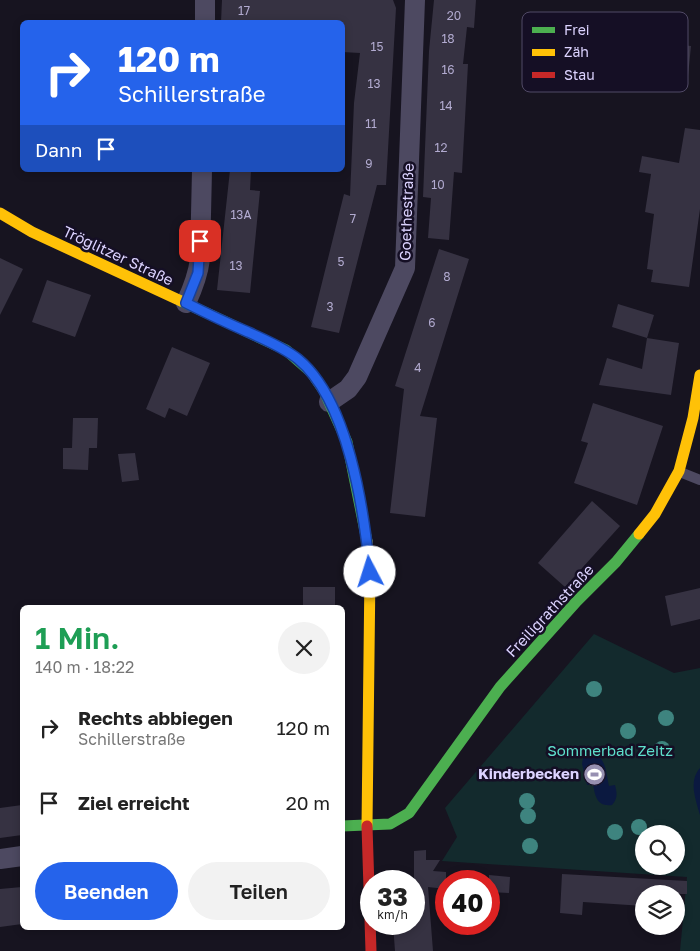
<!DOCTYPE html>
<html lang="de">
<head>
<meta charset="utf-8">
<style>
	:root { --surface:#fff; --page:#f2f2f2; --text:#222; --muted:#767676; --accent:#2563eb }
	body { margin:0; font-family:"Golos Text",sans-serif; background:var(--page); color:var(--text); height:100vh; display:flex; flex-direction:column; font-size:19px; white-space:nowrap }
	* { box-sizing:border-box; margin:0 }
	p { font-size:16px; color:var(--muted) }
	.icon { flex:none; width:28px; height:28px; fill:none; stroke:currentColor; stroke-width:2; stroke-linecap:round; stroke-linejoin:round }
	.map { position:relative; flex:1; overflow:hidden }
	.panel { position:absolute; left:20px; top:605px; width:325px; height:325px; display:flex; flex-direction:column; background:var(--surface); border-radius:8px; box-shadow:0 2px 8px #0003 }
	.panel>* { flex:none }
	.hud { position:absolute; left:20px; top:20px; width:325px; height:152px; border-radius:8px; box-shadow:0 2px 8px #0003; background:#2563eb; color:#fff; overflow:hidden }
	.fabs { position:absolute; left:635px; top:825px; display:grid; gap:10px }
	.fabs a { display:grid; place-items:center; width:50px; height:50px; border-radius:50%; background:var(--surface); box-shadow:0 2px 8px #0003; font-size:25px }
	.speed { position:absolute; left:360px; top:870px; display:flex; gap:10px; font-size:25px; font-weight:700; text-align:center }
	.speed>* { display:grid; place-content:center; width:65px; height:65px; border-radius:50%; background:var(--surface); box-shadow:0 2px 8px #0003; line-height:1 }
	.speed small { font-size:12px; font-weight:400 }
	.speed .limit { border:8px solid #d22; background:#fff; color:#111 }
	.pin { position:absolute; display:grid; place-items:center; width:42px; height:42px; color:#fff; margin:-21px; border-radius:10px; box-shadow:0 2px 8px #0006 }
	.me { position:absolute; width:55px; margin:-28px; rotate:355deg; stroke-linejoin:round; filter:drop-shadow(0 0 4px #0008) }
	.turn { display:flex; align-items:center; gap:18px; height:105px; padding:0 15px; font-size:22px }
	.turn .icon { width:65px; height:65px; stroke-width:2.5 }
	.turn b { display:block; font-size:35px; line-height:42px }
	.then { display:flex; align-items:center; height:48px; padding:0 15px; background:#0003; gap:10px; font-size:19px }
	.round { display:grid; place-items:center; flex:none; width:52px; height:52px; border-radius:26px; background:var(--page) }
	.overview { display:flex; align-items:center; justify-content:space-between; height:85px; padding:0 15px }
	h1 { font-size:30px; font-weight:600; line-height:38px; color:#1e9e55 }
	.button { display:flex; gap:10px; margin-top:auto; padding:10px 15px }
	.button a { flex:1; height:58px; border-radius:30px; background:var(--accent); color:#fff; font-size:20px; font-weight:600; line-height:58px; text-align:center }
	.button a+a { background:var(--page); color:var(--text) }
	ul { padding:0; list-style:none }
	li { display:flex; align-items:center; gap:15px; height:75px; padding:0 15px }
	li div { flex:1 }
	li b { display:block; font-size:19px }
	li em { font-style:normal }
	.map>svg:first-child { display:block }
	.green { fill:#132a2d; fill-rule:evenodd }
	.water { fill:#0b1940 }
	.building { fill:#363242 }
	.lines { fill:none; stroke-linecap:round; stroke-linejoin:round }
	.lane { stroke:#4d4961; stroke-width:10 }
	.street { stroke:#4d4961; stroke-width:20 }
	.fast { stroke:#4caf50; stroke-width:11 }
	.slow { stroke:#ffc107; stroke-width:11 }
	.jam { stroke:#c62828; stroke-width:11 }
	.tree { fill:#3e847f }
	.route-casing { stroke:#184099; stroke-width:12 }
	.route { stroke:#2563eb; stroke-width:9 }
	.labels { text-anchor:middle; stroke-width:5; stroke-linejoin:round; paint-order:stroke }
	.number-label { font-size:12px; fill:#b2abd0 }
	.street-label { font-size:15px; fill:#dcd3ff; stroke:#150f25 }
	.park-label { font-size:15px; fill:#5ee0cc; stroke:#150f25 }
	.poi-label { font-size:15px; font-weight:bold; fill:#dcd3ff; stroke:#150f25; text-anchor:end }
	.key { fill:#150f25; stroke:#514a66; stroke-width:1 }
	.key-label { font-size:14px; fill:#dcd3ff }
</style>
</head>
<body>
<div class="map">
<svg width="700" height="951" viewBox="0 0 700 951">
	<rect width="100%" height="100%" fill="#171420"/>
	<path class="green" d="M594,634L674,673L700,668V951H680L687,877L442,861L457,837L445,808ZM644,834H676V866H644Z"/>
	<g class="water">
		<path d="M591,753C606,755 606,773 609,786L615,785C617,793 618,798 612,805C597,807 595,796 593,784L587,785L582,764L583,758Z"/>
		<path d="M700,768V815C696,800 688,781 700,768Z"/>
	</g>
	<g class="building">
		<path d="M222,0H393L396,8L386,185H377L339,333L311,327L344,194L350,196L354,103L360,53L342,52V22H221Z"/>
		<path d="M434,0H476L474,28L467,27L463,64H468L462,173L454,172L449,240L428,238L431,198L423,197L429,51Z"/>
		<path d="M665,43L691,46L688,76L662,73Z"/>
		<path d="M685,128L700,130V209L689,287L651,282L653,270L647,269L654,214L645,212L651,174L639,172L642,156L679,163Z"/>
		<path d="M230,170H251L250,190L260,191L250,293L217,290Z"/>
		<path d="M439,249L469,259L420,416L437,418L425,517L390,513L404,389L395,386Z"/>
		<path d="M0,258L23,269L0,315Z"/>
		<path d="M47,280L91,295L75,337L32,322Z"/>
		<path d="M618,304L654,315L647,338L612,327Z"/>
		<path d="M647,338L679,343L671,395L599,385L607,358L642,369Z"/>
		<path d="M172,347L210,363L187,416L169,408L165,418L146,409Z"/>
		<path d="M593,403L663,426L637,505L574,483L588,443L581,441Z"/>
		<path d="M73,418H98L97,448H89L88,470L63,469V448H72Z"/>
		<path d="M135,453L139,480L122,482L118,454Z"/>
		<path d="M592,501L620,526L565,587L538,563Z"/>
		<rect x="303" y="587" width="32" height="21"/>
		<path d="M700,588V619L671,626L665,596Z"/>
		<path d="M22,805V835L0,838V808Z"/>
		<path d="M426,850V860H440L433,871L446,872V889L428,887L433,951H395L393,924H414V851Z"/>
		<path d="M562,874L687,881V894H644V906L583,902L582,915L560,913Z"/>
		<path d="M489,875L510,877L509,893L489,892Z"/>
		<path d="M22,887V924L0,927V889Z"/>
	</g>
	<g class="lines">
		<path class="lane" d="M680,472L700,480"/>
		<g class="street">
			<path d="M205,22V0"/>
			<path d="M186,303C193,288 198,275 200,259L202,170"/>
			<path d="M329,402L348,389L357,377L405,268L415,0"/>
			<path d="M0,859L22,856"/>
		</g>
		<g class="fast">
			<path d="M181,301L286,350L311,372L324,391L347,442L367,541"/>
			<path d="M342,826L390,824L409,813L500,687L577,601L616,562L639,534"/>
		</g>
		<g class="slow">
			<path d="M0,213L32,232L181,301"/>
			<path d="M639,534L655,514L679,471L693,418L700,375"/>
			<path d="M367,826L370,571L367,541"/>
		</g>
		<path class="jam" d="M367,826L371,951"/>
	</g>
	<g class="tree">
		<circle cx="594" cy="689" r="8"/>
		<circle cx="666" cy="718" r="8"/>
		<circle cx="628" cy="731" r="8"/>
		<circle cx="662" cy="749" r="8"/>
		<circle cx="527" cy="801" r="8"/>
		<circle cx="528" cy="816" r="8"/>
		<circle cx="639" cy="827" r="8"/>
		<circle cx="615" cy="832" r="8"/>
		<circle cx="530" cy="846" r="8"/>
	</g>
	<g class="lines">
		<defs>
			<path id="route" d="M200,241L198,273L186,303C206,313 227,323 248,332C265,340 283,347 298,359C348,400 364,510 370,572"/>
		</defs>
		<use href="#route" class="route-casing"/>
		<use href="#route" class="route"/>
	</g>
	<defs>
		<symbol id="stadium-disc" viewBox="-11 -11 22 22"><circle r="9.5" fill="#9790b1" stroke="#150f25"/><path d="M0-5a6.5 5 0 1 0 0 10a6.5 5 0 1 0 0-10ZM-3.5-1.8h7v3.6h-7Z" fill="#fff"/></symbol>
	</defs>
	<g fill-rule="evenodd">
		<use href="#stadium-disc" x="582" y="762" width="25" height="25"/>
	</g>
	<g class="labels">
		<g class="number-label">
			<text x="244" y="15">17</text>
			<text x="454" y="20">20</text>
			<text x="448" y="43">18</text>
			<text x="377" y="51">15</text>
			<text x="448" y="74">16</text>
			<text x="374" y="88">13</text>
			<text x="446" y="110">14</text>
			<text x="371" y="128">11</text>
			<text x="441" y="152">12</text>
			<text x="369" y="168">9</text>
			<text x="438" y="189">10</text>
			<text x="241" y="219">13A</text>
			<text x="353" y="223">7</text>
			<text x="341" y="266">5</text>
			<text x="236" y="270">13</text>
			<text x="447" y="281">8</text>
			<text x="330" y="311">3</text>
			<text x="432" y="327">6</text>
			<text x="418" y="372">4</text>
		</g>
		<g class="street-label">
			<text transform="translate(407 212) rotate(-88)" y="5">Goethestraße</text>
			<text transform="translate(118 256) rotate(25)" y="5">Tröglitzer Straße</text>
			<text transform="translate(550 611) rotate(-47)" y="5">Freiligrathstraße</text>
		</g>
		<g class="park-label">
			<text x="610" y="756">Sommerbad Zeitz</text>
		</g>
		<g class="poi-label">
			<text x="579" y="779">Kinderbecken</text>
		</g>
	</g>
	<rect x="522" y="12" width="166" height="80" rx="8" class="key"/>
	<rect x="532" y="27" width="23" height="6" fill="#4caf50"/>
	<rect x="532" y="49" width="23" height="7" fill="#ffc107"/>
	<rect x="532" y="72" width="23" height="6" fill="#c62828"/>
	<g class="key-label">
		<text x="564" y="35">Frei</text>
		<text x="564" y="57">Zäh</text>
		<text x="564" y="80">Stau</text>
	</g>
</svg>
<div class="fabs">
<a><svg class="icon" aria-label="search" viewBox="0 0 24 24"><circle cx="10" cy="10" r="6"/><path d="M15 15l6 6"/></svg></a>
<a><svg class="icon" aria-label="layers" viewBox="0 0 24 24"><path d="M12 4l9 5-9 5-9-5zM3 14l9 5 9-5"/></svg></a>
</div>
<div class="speed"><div>33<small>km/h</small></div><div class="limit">40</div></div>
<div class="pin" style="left:200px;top:241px;background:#d93025"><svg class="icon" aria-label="arrive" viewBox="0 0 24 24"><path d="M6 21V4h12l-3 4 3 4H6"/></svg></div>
<svg class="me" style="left:370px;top:572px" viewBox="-20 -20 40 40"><circle r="19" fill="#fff"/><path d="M0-13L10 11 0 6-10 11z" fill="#2563eb"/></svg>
<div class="hud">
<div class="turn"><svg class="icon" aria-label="right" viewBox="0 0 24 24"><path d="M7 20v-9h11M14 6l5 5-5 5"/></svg><div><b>120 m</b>Schillerstraße</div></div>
<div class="then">Dann<svg class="icon" aria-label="arrive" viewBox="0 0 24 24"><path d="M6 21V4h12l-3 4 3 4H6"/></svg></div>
</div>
<section class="panel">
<div class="overview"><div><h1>1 Min.</h1><p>140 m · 18:22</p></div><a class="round"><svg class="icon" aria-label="close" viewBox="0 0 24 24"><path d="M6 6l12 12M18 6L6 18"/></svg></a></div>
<ul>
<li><svg class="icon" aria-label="right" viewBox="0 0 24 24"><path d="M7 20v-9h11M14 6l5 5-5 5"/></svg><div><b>Rechts abbiegen</b><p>Schillerstraße</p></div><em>120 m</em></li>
<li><svg class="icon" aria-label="arrive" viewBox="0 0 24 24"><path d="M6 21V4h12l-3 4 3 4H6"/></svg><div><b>Ziel erreicht</b></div><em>20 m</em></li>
</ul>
<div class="button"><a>Beenden</a><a>Teilen</a></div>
</section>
</div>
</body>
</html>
